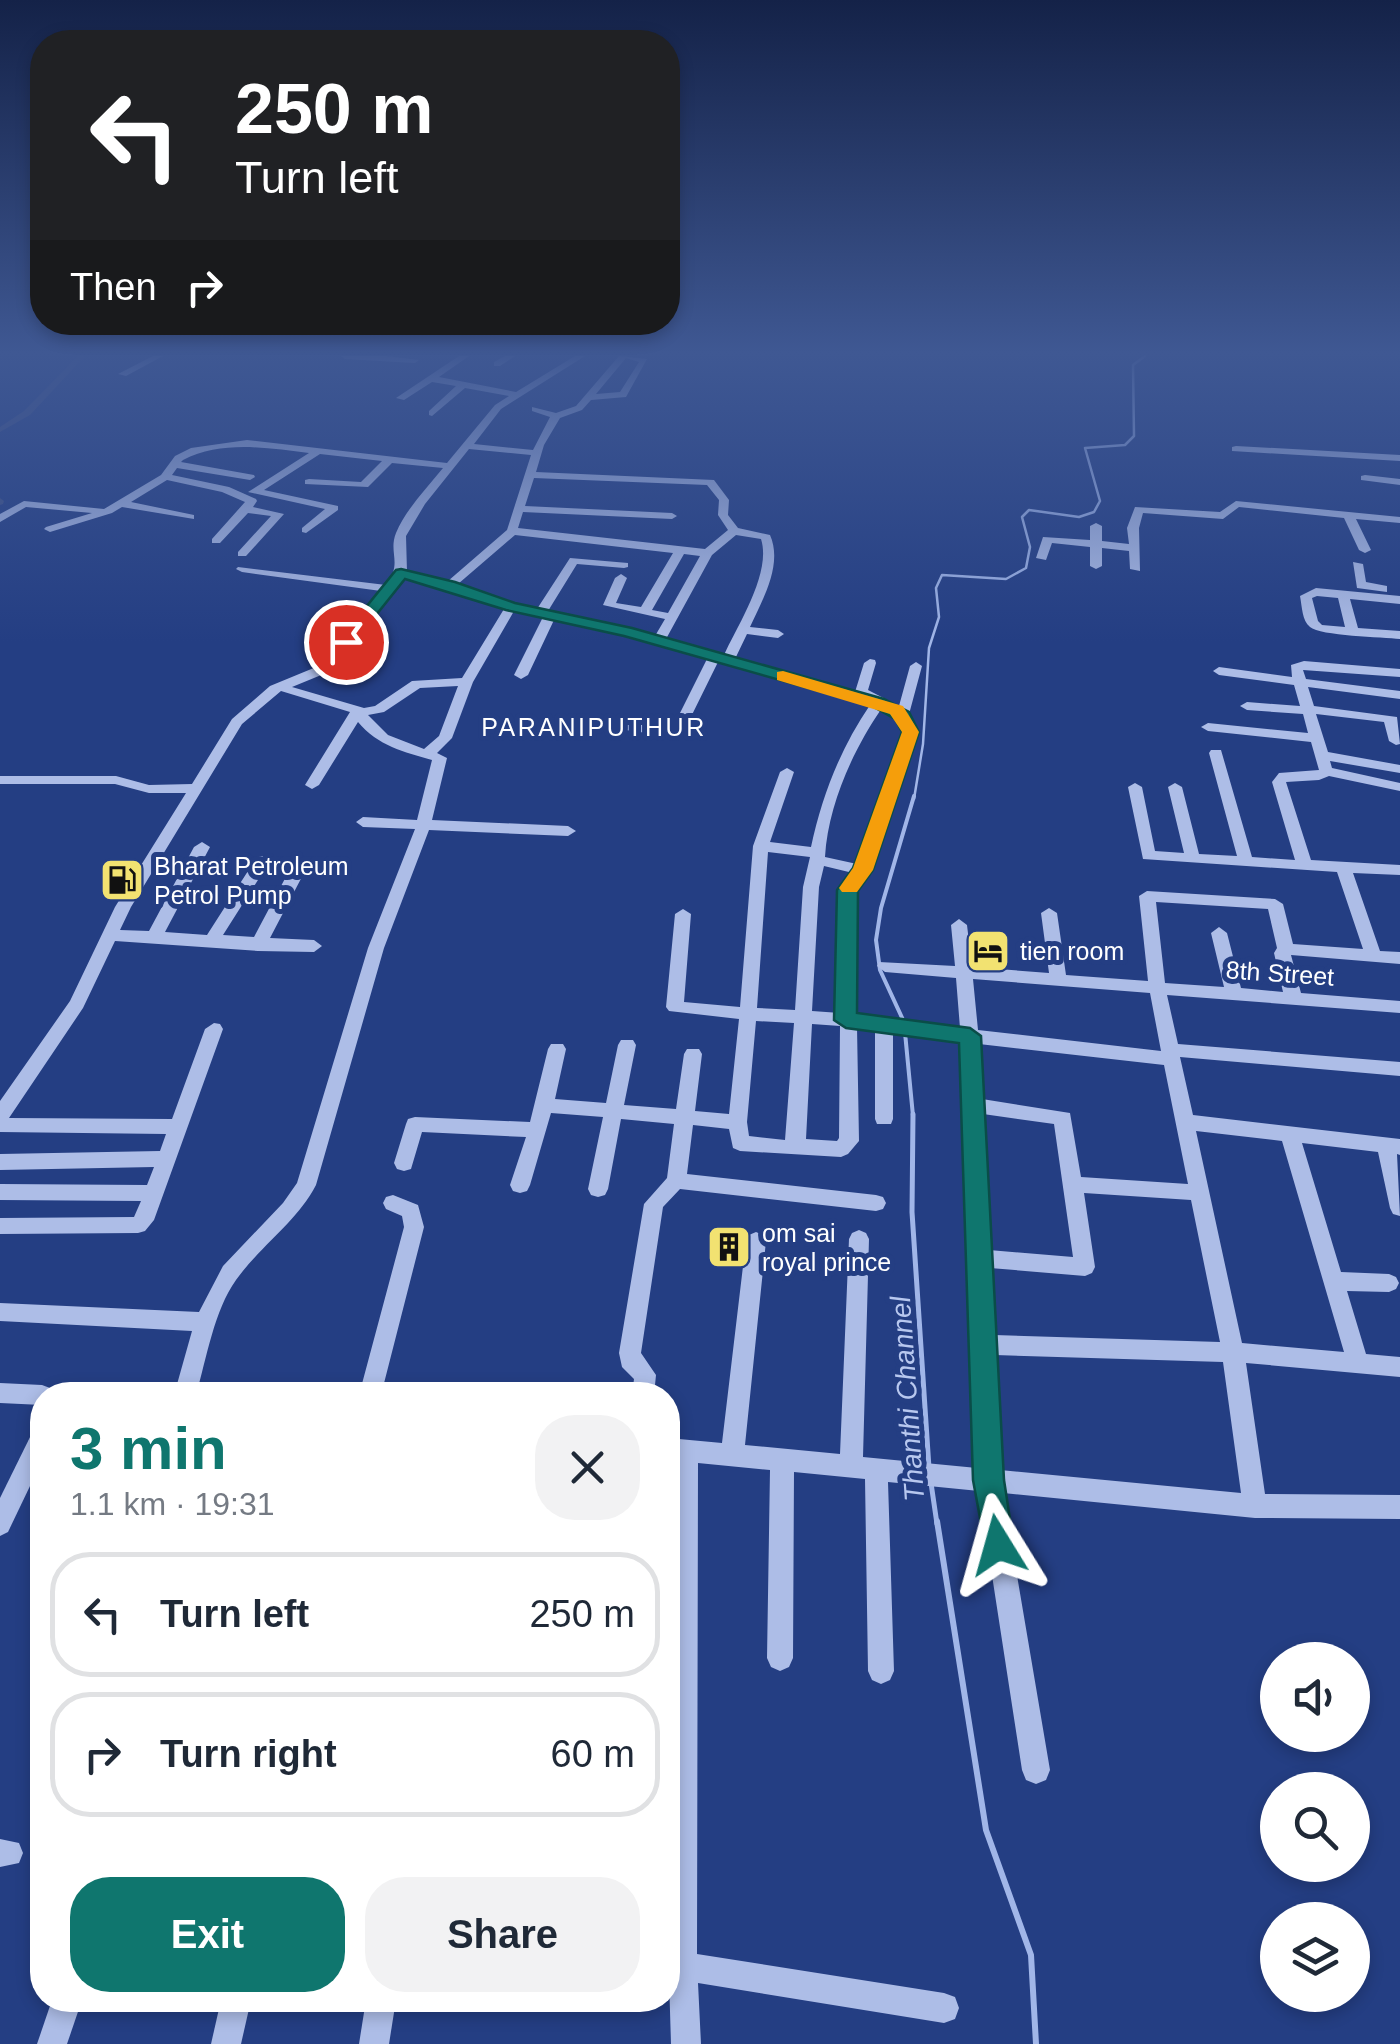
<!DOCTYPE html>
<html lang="en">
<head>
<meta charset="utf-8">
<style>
	:root { --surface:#fff; --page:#f2f2f3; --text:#1f2937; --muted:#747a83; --line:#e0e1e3; --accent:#0f766e }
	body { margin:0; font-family:Arial,sans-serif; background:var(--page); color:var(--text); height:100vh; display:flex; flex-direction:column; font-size:38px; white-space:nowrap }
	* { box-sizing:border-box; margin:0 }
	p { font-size:32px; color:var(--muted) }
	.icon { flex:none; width:55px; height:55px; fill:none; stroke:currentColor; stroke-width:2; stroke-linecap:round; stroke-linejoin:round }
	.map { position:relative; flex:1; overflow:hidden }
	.details { position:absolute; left:30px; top:1382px; width:650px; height:630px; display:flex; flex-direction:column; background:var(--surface); border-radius:40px; box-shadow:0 5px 15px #0003 }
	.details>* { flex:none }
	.banner { position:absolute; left:30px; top:30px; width:650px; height:305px; border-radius:40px; box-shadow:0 5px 15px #0003; background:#202124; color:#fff; overflow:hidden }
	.buttons { position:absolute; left:1260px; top:1642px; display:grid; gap:20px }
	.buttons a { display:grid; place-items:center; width:110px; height:110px; border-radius:50%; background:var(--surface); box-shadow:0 5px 15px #0003; font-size:50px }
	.pin { position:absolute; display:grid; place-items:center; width:85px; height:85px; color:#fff; margin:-42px; border:5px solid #fff; border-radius:50%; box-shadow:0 2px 10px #0007 }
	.me { position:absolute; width:110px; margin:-55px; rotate:352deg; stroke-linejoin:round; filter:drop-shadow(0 0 8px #0008) }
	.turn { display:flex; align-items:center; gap:35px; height:210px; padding:0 40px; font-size:45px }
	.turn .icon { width:130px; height:130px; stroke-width:2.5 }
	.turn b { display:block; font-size:70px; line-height:85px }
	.then { display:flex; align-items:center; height:95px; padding:0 40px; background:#0003; gap:20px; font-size:38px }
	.round { display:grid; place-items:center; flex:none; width:105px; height:105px; border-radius:40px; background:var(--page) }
	.head { display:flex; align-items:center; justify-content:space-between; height:170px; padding:0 40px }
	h1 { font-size:60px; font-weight:700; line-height:75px; color:var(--accent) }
	.primary-button { display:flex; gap:20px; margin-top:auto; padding:20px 40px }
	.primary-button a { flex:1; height:115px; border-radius:40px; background:var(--accent); color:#fff; font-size:40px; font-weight:700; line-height:115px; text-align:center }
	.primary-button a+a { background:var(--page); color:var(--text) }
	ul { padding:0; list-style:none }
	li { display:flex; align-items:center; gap:30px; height:125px; margin:0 20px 15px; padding:0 20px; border:5px solid var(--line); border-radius:40px }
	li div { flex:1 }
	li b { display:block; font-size:38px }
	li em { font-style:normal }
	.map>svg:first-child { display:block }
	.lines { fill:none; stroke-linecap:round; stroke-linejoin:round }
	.stream-far3 { stroke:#a1b6e8; stroke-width:2.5 }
	.stream-far2 { stroke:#a1b6e8; stroke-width:4 }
	.stream-far1 { stroke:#a1b6e8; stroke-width:5 }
	.stream { stroke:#a1b6e8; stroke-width:6 }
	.canal { fill:#3f5185; fill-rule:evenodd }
	.minor { fill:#adbde7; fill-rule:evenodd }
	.route { fill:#0f766e; stroke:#0a4d48; stroke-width:2.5 }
	.slow { fill:#f59e0b }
	.labels { text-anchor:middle; stroke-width:10; stroke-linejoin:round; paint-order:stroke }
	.far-quarter-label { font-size:25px; letter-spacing:2.5px; fill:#fff; stroke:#243e83 }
	.poi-label { font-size:25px; fill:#fff; stroke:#243e83; text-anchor:start }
	.street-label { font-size:25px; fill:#fff; stroke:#243e83 }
	.water-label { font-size:28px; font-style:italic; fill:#b8c8ef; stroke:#243e83 }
</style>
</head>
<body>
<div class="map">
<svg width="1400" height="2044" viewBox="0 0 1400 2044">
	<rect width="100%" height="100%" fill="#243e83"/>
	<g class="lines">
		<path class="stream-far3" d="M914,799L923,744L929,648L939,617L936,588L942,575L1006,579L1026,568L1030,547L1022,517L1029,510L1079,517L1094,512L1100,501L1085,448L1125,445L1134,436L1133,365L1145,356"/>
		<path class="stream-far2" d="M913,1116L904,1022L880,970L876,940L881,908L914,796"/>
		<g class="stream-far1">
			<path d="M913,1114L912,1212L929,1468"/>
			<path d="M931,1483L937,1524"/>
		</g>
		<path class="stream" d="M937,1521L986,1830L1031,1955L1036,2044"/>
		<g class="canal">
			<path d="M78,356H85L30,415L0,432V427L24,411Z"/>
			<path d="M0,498L4,501L3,504L0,505Z"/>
		</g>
		<g class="minor">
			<path d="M153,356H163L126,376L118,374Z"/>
			<path d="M341,356H386L419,360L415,363L345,359Z"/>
			<path d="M459,356H469L439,377L516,392L575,356H585L501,409L474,444L533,450L550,417L532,411V407L556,413L576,406L619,356L647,359L626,397L591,400L582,410L560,418L544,445L536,472L714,480L729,500L728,515L738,528L770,535C783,564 763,599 750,627L778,630L784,634L778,638L747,634L735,659L855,692L864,663L870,659L875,660L876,663L868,690L899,706L910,666L916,662L922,666L908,718L917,732L871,870L856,891L857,1014L960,1028L956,978L885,972L877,966L879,962L955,966L951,925L959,919L967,925L972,967L1049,973L1041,913L1049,908L1057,913L1066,975L1148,981L1139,896L1147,891L1275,899L1283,904L1293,944L1363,949L1337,872L1143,859L1128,787L1135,783L1142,787L1155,851L1184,853L1168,787L1175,783L1182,787L1199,854L1237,856L1209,753L1211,750H1221L1252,857L1295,860L1272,782L1279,773L1319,770L1311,742L1208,731L1201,727L1208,723L1308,733L1303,714L1247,710L1240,706L1247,702L1300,706L1294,685L1219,675L1213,671L1219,667L1292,677L1291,665L1304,661L1400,669V677L1303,670L1306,679L1400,691V699L1308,687L1314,706L1397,717L1400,744L1396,745L1389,741L1384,722L1316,714L1328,752L1400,765V773L1330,761L1332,768L1400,783V791L1329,776L1319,780L1286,782L1311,860L1400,865V875L1353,873L1380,951L1400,952V964L1291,955L1301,993L1400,1001V1013L1167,995L1178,1044L1400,1062V1076L1180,1057L1193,1115L1400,1139V1155L1397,1154L1400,1216L1393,1214L1390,1208L1378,1152L1302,1143L1341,1272L1389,1274L1396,1277L1399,1283L1396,1289L1389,1292L1347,1291L1366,1354L1400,1357V1377L1246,1363L1265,1494L1400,1495V1519L1255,1518L1003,1493L1050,1770L1046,1780L1036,1784L1026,1780L1022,1770L979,1491L888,1482L894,1671L890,1680L881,1684L872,1680L868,1671L865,1479L794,1472L793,1658L789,1667L780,1671L771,1667L767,1658L770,1470L698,1463L697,1954L944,1993L955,1997L959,2008L955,2019L944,2023L698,1983L701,2044H671L668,1945L675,1461L668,1460V1438L722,1443L746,1241L749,1235L756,1232L763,1235L766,1241L745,1445L840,1454L849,1239L852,1233L859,1230L866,1233L869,1239L863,1457L977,1468L964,1110L961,1105L963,1100L961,1041L893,1030V1119L891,1124H877L875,1119V1028L857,1027L859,1141L848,1154L841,1157L740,1151L733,1148L729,1129L693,1125L687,1174L876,1195L883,1197L886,1203L883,1209L876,1211L680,1189L663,1207L641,1353L656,1375L654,1395H632L634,1379L622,1367L619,1353L644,1204L667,1178L674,1124L621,1119L608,1189L605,1195L598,1197L591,1195L588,1189L603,1117L551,1113L530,1185L527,1191L520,1193L513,1191L510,1185L526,1137L422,1132L411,1169L404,1171L397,1169L394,1163L406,1124L408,1119L415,1117L530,1122L548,1049L551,1044H563L566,1049L555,1099L606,1103L618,1045L621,1040H633L636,1045L624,1105L676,1109L684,1054L687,1049H699L702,1054L695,1111L729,1114L739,1019L669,1011L666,1007L675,914L683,909L691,914L684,1002L740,1007L753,846L780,772L787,768L794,772L770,842L811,847C822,796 840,749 870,705L718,662L683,733L668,736L569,722L567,719L574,715L673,727L707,659L625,635L554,620L528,675L521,679L514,675L543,617L514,611L473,682L452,738L437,753L447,758L432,820L568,826L576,831L568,836L429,830L384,948L316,1185C296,1223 261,1245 236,1280C214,1311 207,1357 196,1395H174L192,1331L0,1321V1303L199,1312L223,1266L283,1203L297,1183L368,948L415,829L363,827L356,822L363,817L417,820L432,760C404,752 378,746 358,722L319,785L312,789L305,785L350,712L281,691L242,724L131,907L120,930L149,931L194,847L202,842L210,847L165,932L207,935L257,857L262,856L270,861L223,935L254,937L289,871L297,866L305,871L270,938L314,940L322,946L314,952L258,951L115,941L83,1008L9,1118L172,1119L205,1029L214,1023L220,1024L223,1029L154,1220L145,1231L138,1233L0,1234V1218L134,1217L141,1201L0,1200V1184L147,1185L154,1167L0,1170V1154L160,1151L166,1134L0,1132V1101L70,1001L115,907L186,793H149L115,784H0V776H116L149,785L192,784L232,719L270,686L321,665L381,591L242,572L236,569L238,567L386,585C403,563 388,553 396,533C406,509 427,488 443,468L392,463L368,487L305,484V480L309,479L361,482L382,461L320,454L264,490L338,506V510L306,533L302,532V528L325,509L248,492L309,453C267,448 222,440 183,460L181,462L254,475L255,477L250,480L177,468L172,475L229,487L256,499L257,501L253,507L284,514L246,556H238V552L271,516L248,513L220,543H212V539L245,502L222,492L167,480L131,502L194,515V519L122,507L112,513L50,532L44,529L46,527L92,513L26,507L0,522V514L24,501L104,509L161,475L175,456L191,448L247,440L447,463L495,405L509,396L465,388L432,416L429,415V411L456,386L432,382L404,400L396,398ZM626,358L639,362L620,392L596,394ZM469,449L531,455L507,530L448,581L407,572L406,536L425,504ZM534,478L707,485L719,500L718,515L728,530L705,549L518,528L523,512L672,519L677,516L672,513L525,506ZM515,535L673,553L641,607L616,603L627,578L621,574L615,578L603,605L665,619L655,636L548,611L577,564L624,568L628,567V563L570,558L537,609L514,604L458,584ZM736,535L761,539C772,573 737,626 724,655L666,639L712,555ZM684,554L700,556L668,613L652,610ZM404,578L447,588L504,609L462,678L412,681L375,706L364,708L292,687L331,671ZM458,686L439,736L424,749L388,735L368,715L384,712L420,688ZM882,708L892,713L903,732L857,864L825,857C828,805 853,750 882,708ZM768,852L810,857L803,887L795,1010L757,1008ZM824,866L853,873L840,890V1013L812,1011L819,887ZM1156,902L1268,909L1277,948L1274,953L1283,992L1241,988L1227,933L1219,927L1211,933L1224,987L1165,983ZM973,979L1150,993L1161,1051L978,1030ZM756,1021L794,1023L785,1140L749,1136L747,1122ZM812,1024L840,1026L839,1138L837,1141L806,1139ZM979,1044L1164,1065L1188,1184L1081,1177L1070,1113L982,1099ZM983,1114L1054,1124L1073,1257L989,1250ZM1196,1131L1282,1141L1344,1352L1242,1343ZM1084,1193L1191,1200L1220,1342L994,1335L990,1268L1085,1276L1092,1273L1095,1267ZM995,1355L1223,1362L1241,1493L1000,1470Z"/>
			<path d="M505,356H515L500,366H494V362Z"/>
			<path d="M1236,446L1400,455V461L1232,451V447Z"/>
			<path d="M1365,475L1400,479V485L1361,480V476Z"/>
			<path d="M1236,501L1400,517V523L1356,519L1371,550L1365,553L1359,550L1344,518L1239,507L1223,519L1143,513L1139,528L1140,571L1130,569L1129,551L1102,548V566L1096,569L1090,566V547L1052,543L1046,560L1036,558L1043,537L1090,540V526L1096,523L1102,526V541L1129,544L1127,528L1135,507L1220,512Z"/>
			<path d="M1353,562L1363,564L1366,582L1387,586V592L1357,588Z"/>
			<path d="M1316,588L1400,596V604L1350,599L1358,628L1400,631V639C1383,637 1320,636 1310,627C1302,621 1302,606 1300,596ZM1317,596L1338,598L1345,627L1322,625L1318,621L1312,598Z"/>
			<path d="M393,1195L418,1205L424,1227L381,1395H359L404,1227L402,1216L386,1209L383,1203L386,1197Z"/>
			<path d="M0,1383L42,1385L50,1388L53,1395H42V1405L0,1403Z"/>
			<path d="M42,1426V1461L8,1532L0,1536V1498L34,1429Z"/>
			<path d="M0,1839L19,1843L23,1853L19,1863L0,1867Z"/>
			<path d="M52,2000H82L67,2044H37Z"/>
			<path d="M221,2000H251L241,2044H211Z"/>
			<path d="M366,2000H396L389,2044H359Z"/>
		</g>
	</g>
	<linearGradient id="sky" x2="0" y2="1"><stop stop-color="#142248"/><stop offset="0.55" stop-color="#3f5893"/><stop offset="1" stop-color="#3f5893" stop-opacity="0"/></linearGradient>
	<rect width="1400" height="642" fill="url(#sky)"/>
	<path class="route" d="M401,569L455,582L515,603L632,628L884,699L909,712L919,732L873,870L858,891L857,1013L970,1028L981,1036L1004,1480L1014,1545L1009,1556L998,1561L987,1556L973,1480L959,1043L846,1028L834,1020L837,890L853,868L902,732L895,719L872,706L624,636L506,610L405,579L352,645H341V638L396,570Z"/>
	<path class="slow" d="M783,671L903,706L919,732L873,870L857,892H842L839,888L853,868L902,732L890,714L777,680V672Z"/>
	<defs>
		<symbol id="fuel-square" viewBox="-11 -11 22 22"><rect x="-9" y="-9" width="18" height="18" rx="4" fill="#f2e271" stroke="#243e83"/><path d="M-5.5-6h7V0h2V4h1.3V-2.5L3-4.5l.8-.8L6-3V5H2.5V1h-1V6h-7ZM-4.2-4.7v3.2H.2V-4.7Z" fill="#111"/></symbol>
		<symbol id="hotel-square" viewBox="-11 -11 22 22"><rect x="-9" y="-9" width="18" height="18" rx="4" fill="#f2e271" stroke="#243e83"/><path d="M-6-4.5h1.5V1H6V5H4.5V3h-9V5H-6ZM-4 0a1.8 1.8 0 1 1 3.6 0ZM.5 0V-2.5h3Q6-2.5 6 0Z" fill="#111"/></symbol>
		<symbol id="building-square" viewBox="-11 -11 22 22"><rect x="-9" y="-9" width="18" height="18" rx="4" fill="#f2e271" stroke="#243e83"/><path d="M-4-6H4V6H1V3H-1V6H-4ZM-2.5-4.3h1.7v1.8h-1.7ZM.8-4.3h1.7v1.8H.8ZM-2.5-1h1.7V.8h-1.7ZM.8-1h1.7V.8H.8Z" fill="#111"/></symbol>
	</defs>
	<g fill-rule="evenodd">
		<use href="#fuel-square" x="97" y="855" width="50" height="50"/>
		<use href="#hotel-square" x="963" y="926" width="50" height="50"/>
		<use href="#building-square" x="704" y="1222" width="50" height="50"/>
	</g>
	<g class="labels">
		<g class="far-quarter-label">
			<text x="594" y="736">PARANIPUTHUR</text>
		</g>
		<g class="poi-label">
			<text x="154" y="875">Bharat Petroleum<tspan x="154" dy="29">Petrol Pump</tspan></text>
			<text x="1020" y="960">tien room</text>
			<text x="762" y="1242">om sai<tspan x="762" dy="29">royal prince</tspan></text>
		</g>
		<g class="street-label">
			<text transform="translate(1280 973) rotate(4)" y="9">8th Street</text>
		</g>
		<g class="water-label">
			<text transform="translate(907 1399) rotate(-94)" y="10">Thanthi Channel</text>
		</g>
	</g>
</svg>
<div class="buttons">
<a><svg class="icon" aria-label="sound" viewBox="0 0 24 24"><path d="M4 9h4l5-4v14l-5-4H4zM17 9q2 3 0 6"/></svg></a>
<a><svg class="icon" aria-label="search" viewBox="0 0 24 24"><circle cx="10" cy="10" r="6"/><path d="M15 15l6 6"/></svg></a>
<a><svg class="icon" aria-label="layers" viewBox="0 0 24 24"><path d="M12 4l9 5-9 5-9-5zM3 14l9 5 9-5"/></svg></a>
</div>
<div class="pin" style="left:346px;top:642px;background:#d93025"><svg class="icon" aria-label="arrive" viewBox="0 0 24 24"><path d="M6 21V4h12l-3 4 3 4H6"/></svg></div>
<svg class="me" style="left:998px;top:1545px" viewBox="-20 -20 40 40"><path d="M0-17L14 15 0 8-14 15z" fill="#0f766e" stroke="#fff" stroke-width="4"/></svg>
<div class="banner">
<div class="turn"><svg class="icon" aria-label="left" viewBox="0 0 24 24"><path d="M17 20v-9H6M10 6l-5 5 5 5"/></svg><div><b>250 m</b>Turn left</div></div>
<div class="then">Then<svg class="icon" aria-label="right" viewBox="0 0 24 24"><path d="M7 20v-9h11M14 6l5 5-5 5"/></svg></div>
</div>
<section class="details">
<div class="head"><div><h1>3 min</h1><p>1.1 km · 19:31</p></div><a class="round"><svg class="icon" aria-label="close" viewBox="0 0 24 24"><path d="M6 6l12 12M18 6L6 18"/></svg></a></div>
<ul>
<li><svg class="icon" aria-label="left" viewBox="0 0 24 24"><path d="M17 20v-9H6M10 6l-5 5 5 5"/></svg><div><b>Turn left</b></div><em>250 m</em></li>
<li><svg class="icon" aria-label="right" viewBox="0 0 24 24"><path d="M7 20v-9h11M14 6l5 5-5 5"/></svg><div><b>Turn right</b></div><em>60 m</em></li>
</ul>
<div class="primary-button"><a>Exit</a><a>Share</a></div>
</section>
</div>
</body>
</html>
